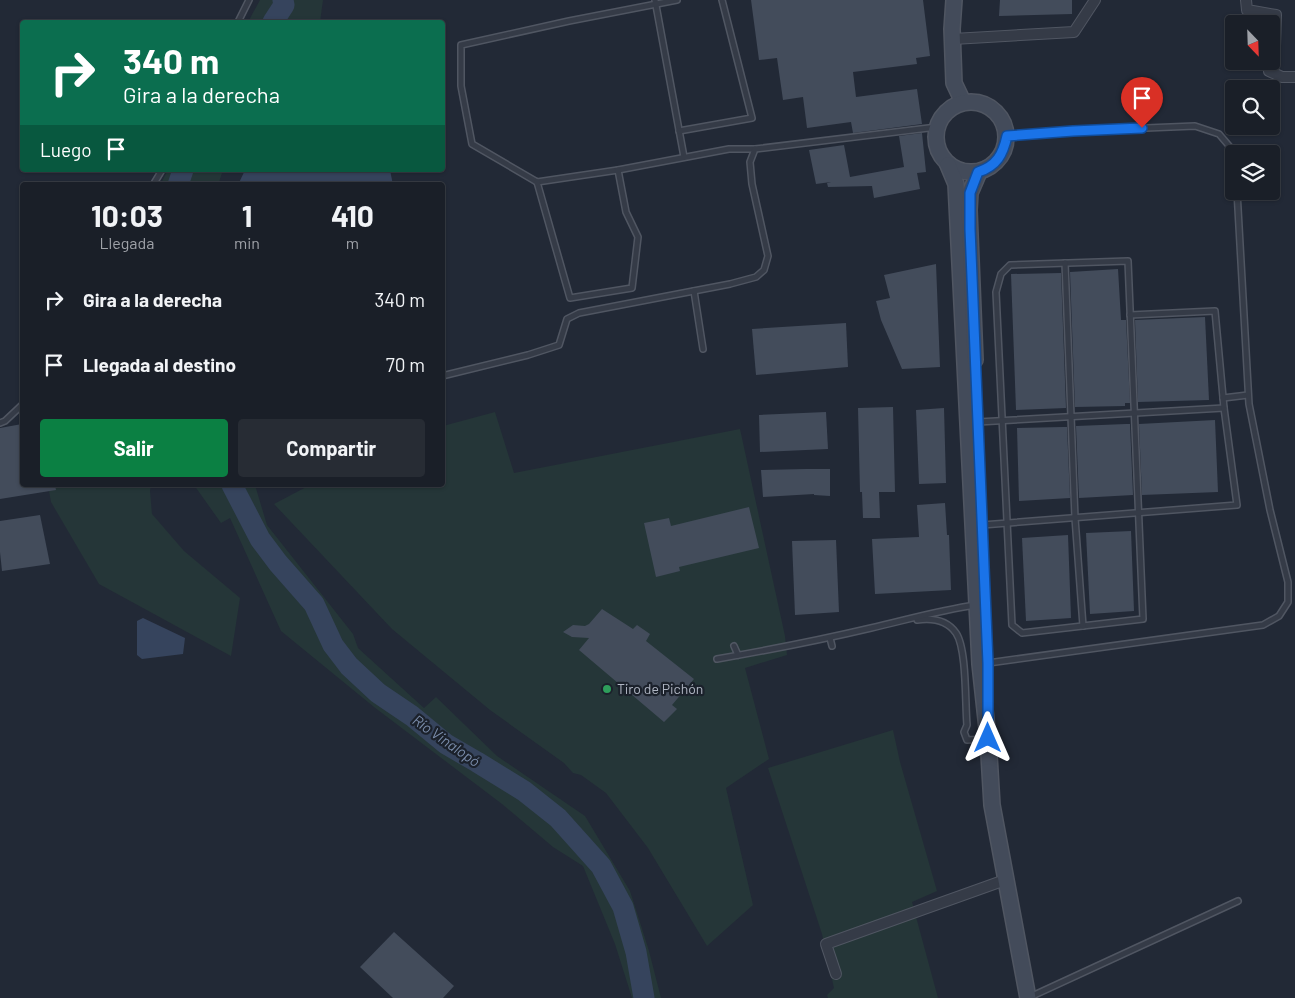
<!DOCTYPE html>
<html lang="es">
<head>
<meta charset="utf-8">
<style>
	:root { --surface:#1a1f28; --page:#272c34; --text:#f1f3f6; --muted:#9fa2a8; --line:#383d45; --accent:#0b8043 }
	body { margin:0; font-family:Barlow,sans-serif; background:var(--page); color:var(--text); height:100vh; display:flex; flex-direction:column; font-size:19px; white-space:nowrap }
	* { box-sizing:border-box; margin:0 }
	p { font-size:16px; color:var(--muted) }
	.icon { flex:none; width:28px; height:28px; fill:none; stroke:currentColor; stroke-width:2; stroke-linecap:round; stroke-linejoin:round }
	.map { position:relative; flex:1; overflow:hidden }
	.details { position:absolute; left:20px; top:182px; width:425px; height:305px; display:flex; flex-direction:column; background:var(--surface); border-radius:5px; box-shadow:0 1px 4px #0004,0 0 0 1px var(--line) }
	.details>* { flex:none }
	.hud { position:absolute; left:20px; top:20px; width:425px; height:152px; border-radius:5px; box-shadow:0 1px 4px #0004,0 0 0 1px var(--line); background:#0b6e4f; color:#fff; overflow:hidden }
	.needle { width:32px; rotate:157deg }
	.fabs { position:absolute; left:1225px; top:15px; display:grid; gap:10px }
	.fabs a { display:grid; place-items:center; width:55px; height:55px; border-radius:5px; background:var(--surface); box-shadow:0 1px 4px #0004,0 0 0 1px var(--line); font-size:25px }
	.pin { position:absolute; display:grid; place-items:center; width:42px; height:42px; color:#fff; margin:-51px -21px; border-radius:50% 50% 50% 0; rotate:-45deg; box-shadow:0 0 5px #0007 }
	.pin .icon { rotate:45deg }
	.me { position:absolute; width:55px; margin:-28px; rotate:0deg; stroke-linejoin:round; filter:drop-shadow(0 0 4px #0008) }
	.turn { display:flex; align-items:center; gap:18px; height:105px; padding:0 20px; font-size:22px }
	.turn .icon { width:65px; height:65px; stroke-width:2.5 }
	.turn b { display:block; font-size:35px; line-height:42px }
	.then { display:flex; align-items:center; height:48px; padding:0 20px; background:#0003; gap:10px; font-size:19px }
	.eta { display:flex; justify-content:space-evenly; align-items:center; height:85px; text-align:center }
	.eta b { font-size:30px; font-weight:700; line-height:35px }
	.action { display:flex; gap:10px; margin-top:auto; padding:10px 20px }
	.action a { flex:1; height:58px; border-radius:5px; background:var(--accent); color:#fff; font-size:20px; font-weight:700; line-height:58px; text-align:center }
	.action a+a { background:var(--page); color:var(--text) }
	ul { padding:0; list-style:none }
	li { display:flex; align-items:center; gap:15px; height:65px; padding:0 20px }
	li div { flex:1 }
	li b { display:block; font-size:19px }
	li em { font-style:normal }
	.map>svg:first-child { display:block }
	.green { fill:#253638 }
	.water { fill:#36445d }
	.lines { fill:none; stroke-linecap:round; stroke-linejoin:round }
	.river { stroke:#36445d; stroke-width:21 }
	.building { fill:#434c5b }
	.service-casing { stroke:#505662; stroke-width:8 }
	.minor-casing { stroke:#505662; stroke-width:12 }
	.secondary-casing { stroke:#505662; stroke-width:18 }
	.service { stroke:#353b47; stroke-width:5 }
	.minor { stroke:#353b47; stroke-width:10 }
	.secondary { stroke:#434b5a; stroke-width:15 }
	.route-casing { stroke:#114b97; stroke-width:12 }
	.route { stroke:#1a73e8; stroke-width:9 }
	.leisure-dot { fill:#2e9e5b; stroke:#1b212b; stroke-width:2 }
	.labels { text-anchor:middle; stroke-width:4.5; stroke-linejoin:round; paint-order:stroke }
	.poi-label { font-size:14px; fill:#b0b6c3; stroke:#1b212b; text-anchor:start }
	.water-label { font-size:15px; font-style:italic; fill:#7a8caa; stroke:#1b212b }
</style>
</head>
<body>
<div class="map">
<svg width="1295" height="998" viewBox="0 0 1295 998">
	<rect width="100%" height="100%" fill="#222936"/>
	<g class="green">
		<path d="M260,0H323L320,22H248Z"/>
		<path d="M168,170H223L218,185H160Z"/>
		<path d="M495,412L514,473L740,429L785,636L787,655L745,668L769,759L726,788L753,905L707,946L648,848L606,793L581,775L573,773L564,763L490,710L392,629L274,504L310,485H442L443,426Z"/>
		<path d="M48,485H151L150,491L152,514L184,551L240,598L231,656L99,584L51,502Z"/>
		<path d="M194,485H255L267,525L353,634L358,648L424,708L436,697L497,756L585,816L630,891L649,951L661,998H632L615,944L583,866L553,847L502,804L374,707L281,631L230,518L221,523Z"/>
		<path d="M893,730L900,762L937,891L912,902L938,998H828L827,995L834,988L822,934L768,768Z"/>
	</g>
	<g class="water">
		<path d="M245,170H390L393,185H238Z"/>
		<path d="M143,618L185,638L183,654L142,659L137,655V621Z"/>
	</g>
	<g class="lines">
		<g class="river">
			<path d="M273,22L284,5L283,0"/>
			<path d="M178,185L183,170"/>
			<path d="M232,485L260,539L278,563L314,604L333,645L349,666L378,693L412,716L446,744L477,762L524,791L558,818L601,866L623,907L636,952L644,998"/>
		</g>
	</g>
	<g class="building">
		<path d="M751,0H923L930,56L916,58L917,64L853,72L856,97L917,89L922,124L853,133L851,122L807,128L803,97L783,100L777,58L759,60Z"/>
		<path d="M1000,0H1072V14L999,16Z"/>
		<path d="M922,133L926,172L917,173L920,189L874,198L872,186L828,187L827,183L831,182L816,184L809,150L844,145L850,177L904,167L899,136Z"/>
		<path d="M936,264L940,367L902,369L881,320L876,301L890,298L884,275Z"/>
		<path d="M1118,269L1121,320H1126L1130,403H1125V406L1075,407L1070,272Z"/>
		<path d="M1061,273L1066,408L1016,410L1011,274Z"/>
		<path d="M1205,317L1209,400L1138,402L1135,320Z"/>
		<path d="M846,323L848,367L756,375L752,329Z"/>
		<path d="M893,407L895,492H879L880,518H863L862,492H860L858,408Z"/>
		<path d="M944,408L946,483L919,484L916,410Z"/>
		<path d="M826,412L828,449L760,452L759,415Z"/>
		<path d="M1215,420L1218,492L1142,495L1139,424Z"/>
		<path d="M22,424V485H55L56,490L0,499V428Z"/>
		<path d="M1126,424H1130L1133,495L1079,498L1076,426Z"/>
		<path d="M1063,427H1067L1070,498L1019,501L1017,428Z"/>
		<path d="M806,469H830V496L814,495V494L763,497L761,470Z"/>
		<path d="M945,503L947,535H949L951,590L875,594L872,539L919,537L917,505Z"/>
		<path d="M749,507L759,548L679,567L680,571L656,577L644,523L669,518L671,526Z"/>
		<path d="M40,515L50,564L2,571L0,552V521Z"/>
		<path d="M1131,531L1134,611L1090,614L1086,533Z"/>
		<path d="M1068,535L1071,618L1026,621L1022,538Z"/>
		<path d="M836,540L839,612L795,615L792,541Z"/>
		<path d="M602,609L633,629L637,625L650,634L646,641L694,679L672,705L677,709L664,722L579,650L589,638L572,637L563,632L573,625L585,626L589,624Z"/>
		<path d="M394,932L454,986L443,998H393L360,967Z"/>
	</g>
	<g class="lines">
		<defs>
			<g id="service">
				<path d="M655,0L684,157"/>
				<path d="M677,0L569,21L461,45V86L472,144L537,182L618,170L729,149H755"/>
				<path d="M238,22L249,0"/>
				<path d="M679,131L752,118L722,0"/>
				<path d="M1007,136L1073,131L1195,126L1219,134L1236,154"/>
				<path d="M537,182L570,298L632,288L638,237L626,212L618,170"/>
				<path d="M153,185L162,170"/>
				<path d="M1128,261L1143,619L1022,633L1012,625L996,292L1001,274L1010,265Z"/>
				<path d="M1065,263L1075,518L1083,626"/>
				<path d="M694,291L703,349"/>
				<path d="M442,376L528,355L559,345L567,319L579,313L730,284L756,277L764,270L768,256L752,184L750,162L755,149L937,127"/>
				<path d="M1223,398L1248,395"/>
				<path d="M978,422L1224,408"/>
				<path d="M0,423L5,421L22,405"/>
				<path d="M982,525L1237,505L1224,408L1215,311L1130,315"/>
				<path d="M917,620C931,618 947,620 956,633C967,649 965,704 967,725L964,732L967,740L986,739"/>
				<path d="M830,638L832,646"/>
				<path d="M734,646L738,655"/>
				<path d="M717,659C769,650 820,640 871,628C906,620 940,610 976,605"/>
				<path d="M981,664L1263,625L1279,616L1288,602V582L1270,510L1249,404L1237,191"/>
				<path d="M1030,997L1238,901"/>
			</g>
			<g id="minor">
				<path d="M1246,0L1247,10L1276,15L1275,46L1271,60"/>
				<path d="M953,39L1074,32L1095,0"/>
				<path d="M1271,61L1269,71L1282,77H1295"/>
				<path d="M836,974L826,944L1005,880"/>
			</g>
			<g id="secondary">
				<path d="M954,0L952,29L954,83L963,102"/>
				<circle cx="971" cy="137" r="35"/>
				<path d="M948,165L956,184L980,664L988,738L992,805L1028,998"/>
				<path d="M975,360L969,210L970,193L979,172"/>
			</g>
		</defs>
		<use href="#service" class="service-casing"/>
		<use href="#minor" class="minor-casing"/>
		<use href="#secondary" class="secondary-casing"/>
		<use href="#service" class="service"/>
		<use href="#minor" class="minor"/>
		<use href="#secondary" class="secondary"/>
	</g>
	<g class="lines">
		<defs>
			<path id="route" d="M988,738V663L970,229V193L978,172C997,166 1003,154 1007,136L1073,131L1142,128"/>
		</defs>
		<use href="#route" class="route-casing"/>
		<use href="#route" class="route"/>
	</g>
	<circle class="leisure-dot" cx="607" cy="689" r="5"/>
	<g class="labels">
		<g class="poi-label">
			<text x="617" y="694">Tiro de Pichón</text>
		</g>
		<g class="water-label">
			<text transform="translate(446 741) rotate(35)" y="5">Río Vinalopó</text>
		</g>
	</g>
</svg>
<div class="fabs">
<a><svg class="needle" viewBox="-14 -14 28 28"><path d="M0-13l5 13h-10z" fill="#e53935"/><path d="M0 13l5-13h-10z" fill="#9fa2a8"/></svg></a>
<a><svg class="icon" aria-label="search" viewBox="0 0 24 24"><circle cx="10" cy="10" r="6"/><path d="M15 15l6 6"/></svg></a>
<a><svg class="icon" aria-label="layers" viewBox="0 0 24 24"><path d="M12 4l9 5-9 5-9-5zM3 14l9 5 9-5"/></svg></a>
</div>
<div class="pin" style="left:1142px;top:128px;background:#d93025"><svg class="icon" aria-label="arrive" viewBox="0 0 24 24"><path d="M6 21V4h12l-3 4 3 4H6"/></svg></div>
<svg class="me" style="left:988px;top:738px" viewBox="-20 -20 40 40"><path d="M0-17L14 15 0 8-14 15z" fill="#1a73e8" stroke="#fff" stroke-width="4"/></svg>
<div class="hud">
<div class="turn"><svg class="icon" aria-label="right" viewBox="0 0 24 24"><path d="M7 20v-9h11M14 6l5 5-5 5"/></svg><div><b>340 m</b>Gira a la derecha</div></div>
<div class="then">Luego<svg class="icon" aria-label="arrive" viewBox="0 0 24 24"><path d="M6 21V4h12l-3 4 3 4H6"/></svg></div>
</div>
<section class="details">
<div class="eta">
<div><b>10:03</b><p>Llegada</p></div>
<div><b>1</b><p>min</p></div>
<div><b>410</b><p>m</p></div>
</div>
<ul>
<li><svg class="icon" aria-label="right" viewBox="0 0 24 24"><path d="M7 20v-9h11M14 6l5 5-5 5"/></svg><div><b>Gira a la derecha</b></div><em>340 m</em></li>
<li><svg class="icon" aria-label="arrive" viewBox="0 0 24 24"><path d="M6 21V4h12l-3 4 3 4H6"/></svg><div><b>Llegada al destino</b></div><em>70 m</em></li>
</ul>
<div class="action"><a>Salir</a><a>Compartir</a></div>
</section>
</div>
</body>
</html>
